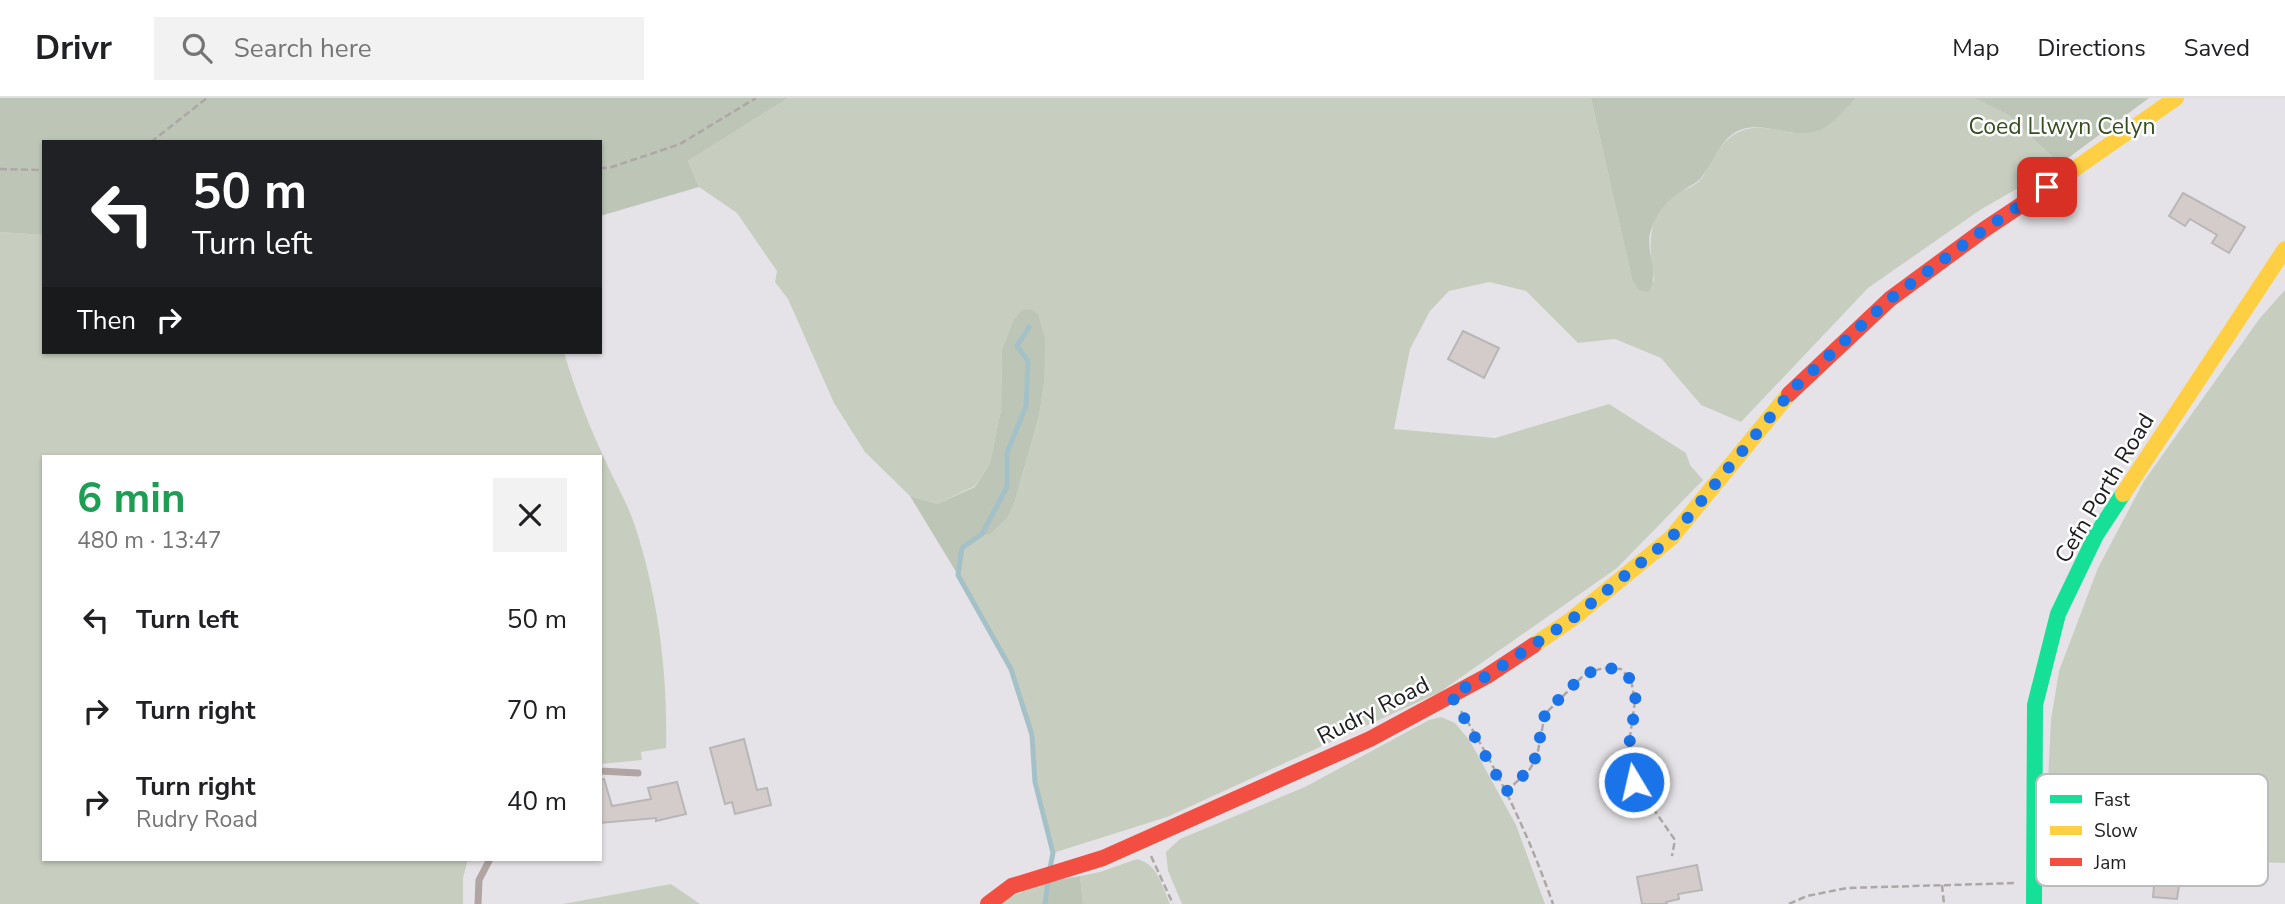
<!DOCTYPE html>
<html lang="en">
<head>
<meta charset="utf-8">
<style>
	:root { --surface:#fff; --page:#f2f2f2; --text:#202124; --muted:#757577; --line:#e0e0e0 }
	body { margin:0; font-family:"Nunito Sans",sans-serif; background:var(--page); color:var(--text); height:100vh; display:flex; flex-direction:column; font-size:26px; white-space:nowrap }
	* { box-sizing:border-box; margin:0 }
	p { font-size:23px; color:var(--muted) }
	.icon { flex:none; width:38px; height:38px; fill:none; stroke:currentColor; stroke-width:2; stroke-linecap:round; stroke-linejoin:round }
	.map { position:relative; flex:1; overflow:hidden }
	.drawer { position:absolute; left:42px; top:357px; width:560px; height:406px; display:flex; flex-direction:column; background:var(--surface); border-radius:0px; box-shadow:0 2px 5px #0004 }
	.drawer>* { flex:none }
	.top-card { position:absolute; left:42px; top:42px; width:560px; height:214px; border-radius:0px; box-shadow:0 2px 5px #0004; background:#202124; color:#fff; overflow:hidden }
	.pin { position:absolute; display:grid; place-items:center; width:60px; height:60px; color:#fff; margin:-30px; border-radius:14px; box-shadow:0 4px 10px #0006 }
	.me { position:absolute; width:77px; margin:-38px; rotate:351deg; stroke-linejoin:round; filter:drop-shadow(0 0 5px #0008) }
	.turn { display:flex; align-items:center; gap:24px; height:147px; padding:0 35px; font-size:32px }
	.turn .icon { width:91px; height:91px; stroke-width:2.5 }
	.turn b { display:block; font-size:49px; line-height:60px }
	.then { display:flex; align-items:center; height:66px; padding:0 35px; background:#0003; gap:14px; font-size:26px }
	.round { display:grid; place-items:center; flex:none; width:74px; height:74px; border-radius:0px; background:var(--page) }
	.headline { display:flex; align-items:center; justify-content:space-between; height:119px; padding:0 35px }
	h1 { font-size:42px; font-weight:700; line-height:52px; color:#1e9e55 }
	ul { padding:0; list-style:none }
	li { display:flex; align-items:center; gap:21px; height:91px; padding:0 35px }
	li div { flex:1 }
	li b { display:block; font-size:26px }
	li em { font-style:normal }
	header { display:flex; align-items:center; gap:42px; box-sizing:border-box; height:98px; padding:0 35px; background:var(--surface); border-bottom:2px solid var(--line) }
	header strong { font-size:33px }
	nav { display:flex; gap:38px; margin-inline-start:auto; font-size:24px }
	.search { width:490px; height:63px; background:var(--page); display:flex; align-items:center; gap:18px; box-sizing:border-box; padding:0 24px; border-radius:0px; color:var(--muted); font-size:26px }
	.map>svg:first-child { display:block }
	.green { fill:#c7cec0 }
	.forest { fill:#bcc5b6 }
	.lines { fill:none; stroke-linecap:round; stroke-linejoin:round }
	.stream { stroke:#a5c1c8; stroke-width:5 }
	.building { fill:#d4cbcb; stroke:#b9b6b8; stroke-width:2 }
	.path { stroke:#ada7a6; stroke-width:2.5; stroke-dasharray:7 3.5; stroke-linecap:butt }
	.lane { stroke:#b0a5a3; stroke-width:7 }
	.fast { stroke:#16e098; stroke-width:16 }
	.slow { stroke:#ffcf43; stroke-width:16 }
	.jam { stroke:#f24e42; stroke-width:16 }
	.route { stroke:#1a73e8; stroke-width:12; stroke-dasharray:0 21.6 }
	.labels { text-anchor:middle; stroke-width:5; stroke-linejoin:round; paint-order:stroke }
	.park-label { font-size:23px; fill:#374e20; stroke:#fff }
	.street-label { font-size:23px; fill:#1e1c1f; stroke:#fff }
	.key { fill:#fff; stroke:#bcbbbc; stroke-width:2 }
	.key-label { font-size:19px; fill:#1e1c1f }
</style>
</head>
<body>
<header>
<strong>Drivr</strong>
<div class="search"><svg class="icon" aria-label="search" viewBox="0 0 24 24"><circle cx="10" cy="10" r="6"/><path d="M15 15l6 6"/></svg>Search here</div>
<nav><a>Map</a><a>Directions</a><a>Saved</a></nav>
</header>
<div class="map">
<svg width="2285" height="806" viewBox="0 0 2285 806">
	<rect width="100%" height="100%" fill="#e5e3e7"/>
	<g class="green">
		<path d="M788,0H1591L1632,181L1654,183C1650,155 1645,124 1668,102C1676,93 1692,91 1700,82C1705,78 1707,69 1711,63C1734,25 1753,26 1793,35L1849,6L1856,0H1974L2008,17L2060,66L1980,112L1868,190L1741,324L1701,307L1661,260L1615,241L1578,245L1526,193L1489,184L1449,193L1430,213L1410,251L1394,331L1495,340L1609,306L1686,355L1690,367L1703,382L1617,470L1440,594L1167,719L1053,755L1035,684L1032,637L1011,571L958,477L962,450L982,436L1014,406L1039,318L1044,286L1013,223L1002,251L1001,312L990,365L975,388L937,406L910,398L865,354L834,305L788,201L775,184L777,173L737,115L699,89L688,63Z"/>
		<path d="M0,134L44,137V254H564C575,292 589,328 606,364C615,385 628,406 635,428C658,498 668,576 666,650L641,654L642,662L600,666V359H44V761H468L463,780V806H0Z"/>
		<path d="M2285,192V765L2217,763L2200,772L2067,761L2044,768L2051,622L2059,573L2098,470L2144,383L2260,220Z"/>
		<path d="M1441,619L1455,625L1470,643L1516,727L1545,806H1182L1168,773L1166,754L1180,741L1305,689L1429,622Z"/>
		<path d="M1137,761C1158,766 1162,788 1170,806H1083L1080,778L1100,774Z"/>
		<path d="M1048,784L1045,806H1000L1010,799Z"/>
		<path d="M671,786L700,806H563Z"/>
	</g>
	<g class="forest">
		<path d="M0,0H788L688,63L699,89L600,118V44H44V137L0,134Z"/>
		<path d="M1591,0H1856C1844,11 1835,25 1820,32C1790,45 1755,14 1728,40C1716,51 1711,68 1701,80C1697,85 1689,88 1684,92C1667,101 1657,114 1651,132C1644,152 1661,176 1648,194L1639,192L1632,181Z"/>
		<path d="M1974,0H2149L2060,66L2008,17Z"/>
		<path d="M1030,211L1038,216L1045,241L1044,286L1039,318L1014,406L1006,421L989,437L982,436L962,450L958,477L910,398L937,406L975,389L990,365L1001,312L1002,251L1013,223L1022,212Z"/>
		<path d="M1080,778L1083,806H1045L1048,784Z"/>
	</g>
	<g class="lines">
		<g class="stream">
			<path d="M1029,229L1017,248L1028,263L1026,308L1007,355V389L982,436L962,450L958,477L1011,571L1032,637L1035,684L1053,755L1050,770"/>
			<path d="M1045,806L1048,783"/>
		</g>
	</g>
	<g class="building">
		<path d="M2183,95L2245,129L2229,155L2212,145L2217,137L2190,121L2185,128L2169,118Z"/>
		<path d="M1463,233L1499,250L1484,280L1448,261Z"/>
		<path d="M744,641L757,692L767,690L771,707L735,716L732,704L725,706L710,650Z"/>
		<path d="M604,681L612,708L651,701L648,690L677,684L686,716L656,723V720L600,725V682Z"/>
		<path d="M1697,767L1702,792L1678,796L1679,801L1666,804L1667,806H1642L1637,779Z"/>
		<path d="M2155,777L2180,781L2177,801L2153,799Z"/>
	</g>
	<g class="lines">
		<g class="path">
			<path d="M151,44L207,0"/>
			<path d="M600,70H609L680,46L756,0"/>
			<path d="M0,71L44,72"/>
			<path d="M1461,613C1499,674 1529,738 1553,806"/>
			<path d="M1506,694L1530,671L1537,658L1545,616L1585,576L1603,570L1621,571L1631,582L1635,603L1626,667L1634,683L1675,742L1672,758"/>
			<path d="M1151,758L1173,806"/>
			<path d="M1942,787L1944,806"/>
			<path d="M1789,806L1807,798L1847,790L2017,785"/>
		</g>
		<g class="lane">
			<path d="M600,673L638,675"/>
			<path d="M478,806L479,782L490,761"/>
		</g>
		<path class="fast" d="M2034,806L2035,607L2058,516L2096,437L2123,396"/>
		<g class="slow">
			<path d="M2069,75L2176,0"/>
			<path d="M2123,396L2285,151"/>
			<path d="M1534,547L1572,521L1671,440L1789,296"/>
		</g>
		<g class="jam">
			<path d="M1789,296L1890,201L1985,131L2069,75"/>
			<path d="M988,806L1012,788L1103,760L1370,641L1487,578L1534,547"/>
		</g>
	</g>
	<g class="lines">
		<path class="route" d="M1634,684L1626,667L1636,603L1631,582L1621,571L1603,570L1585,576L1566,594L1545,616L1536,658L1530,671L1506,694L1451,597L1487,578L1572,521L1671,440L1794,290L1890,201L1985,131L2047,89"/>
	</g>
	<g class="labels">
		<g class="park-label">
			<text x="2062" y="36">Coed Llwyn Celyn</text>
		</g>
		<g class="street-label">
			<text transform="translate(2104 390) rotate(-59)" y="8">Cefn Porth Road</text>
			<text transform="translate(1373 612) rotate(-27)" y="8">Rudry Road</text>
		</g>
	</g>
	<rect x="2036" y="676" width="232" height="112" rx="10" class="key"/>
	<rect x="2050" y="697" width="32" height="8" fill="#16e098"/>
	<rect x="2050" y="728" width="32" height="9" fill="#ffcf43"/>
	<rect x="2050" y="760" width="32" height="8" fill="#f24e42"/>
	<g class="key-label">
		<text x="2094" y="708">Fast</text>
		<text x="2094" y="739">Slow</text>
		<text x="2094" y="771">Jam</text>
	</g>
</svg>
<div class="pin" style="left:2047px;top:89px;background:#d93025"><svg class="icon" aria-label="arrive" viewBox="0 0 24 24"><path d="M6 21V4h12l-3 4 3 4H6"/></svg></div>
<svg class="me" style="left:1634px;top:684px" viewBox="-20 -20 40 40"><circle r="17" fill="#1a73e8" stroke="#fff" stroke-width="3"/><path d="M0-11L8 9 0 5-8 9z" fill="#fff"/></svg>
<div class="top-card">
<div class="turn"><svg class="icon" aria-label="left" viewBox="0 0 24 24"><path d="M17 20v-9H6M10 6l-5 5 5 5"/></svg><div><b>50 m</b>Turn left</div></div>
<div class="then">Then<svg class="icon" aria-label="right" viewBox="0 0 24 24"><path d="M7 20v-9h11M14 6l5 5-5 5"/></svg></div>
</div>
<section class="drawer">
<div class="headline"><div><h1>6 min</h1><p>480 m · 13:47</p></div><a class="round"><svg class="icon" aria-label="close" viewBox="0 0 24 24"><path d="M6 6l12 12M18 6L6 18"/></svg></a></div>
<ul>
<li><svg class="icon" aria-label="left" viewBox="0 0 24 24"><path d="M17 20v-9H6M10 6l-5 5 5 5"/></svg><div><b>Turn left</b></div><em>50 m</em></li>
<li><svg class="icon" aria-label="right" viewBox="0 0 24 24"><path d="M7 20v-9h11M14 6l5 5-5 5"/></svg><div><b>Turn right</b></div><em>70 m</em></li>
<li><svg class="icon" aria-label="right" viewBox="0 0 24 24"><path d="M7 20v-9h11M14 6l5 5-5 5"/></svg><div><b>Turn right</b><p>Rudry Road</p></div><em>40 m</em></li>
</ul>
</section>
</div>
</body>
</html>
